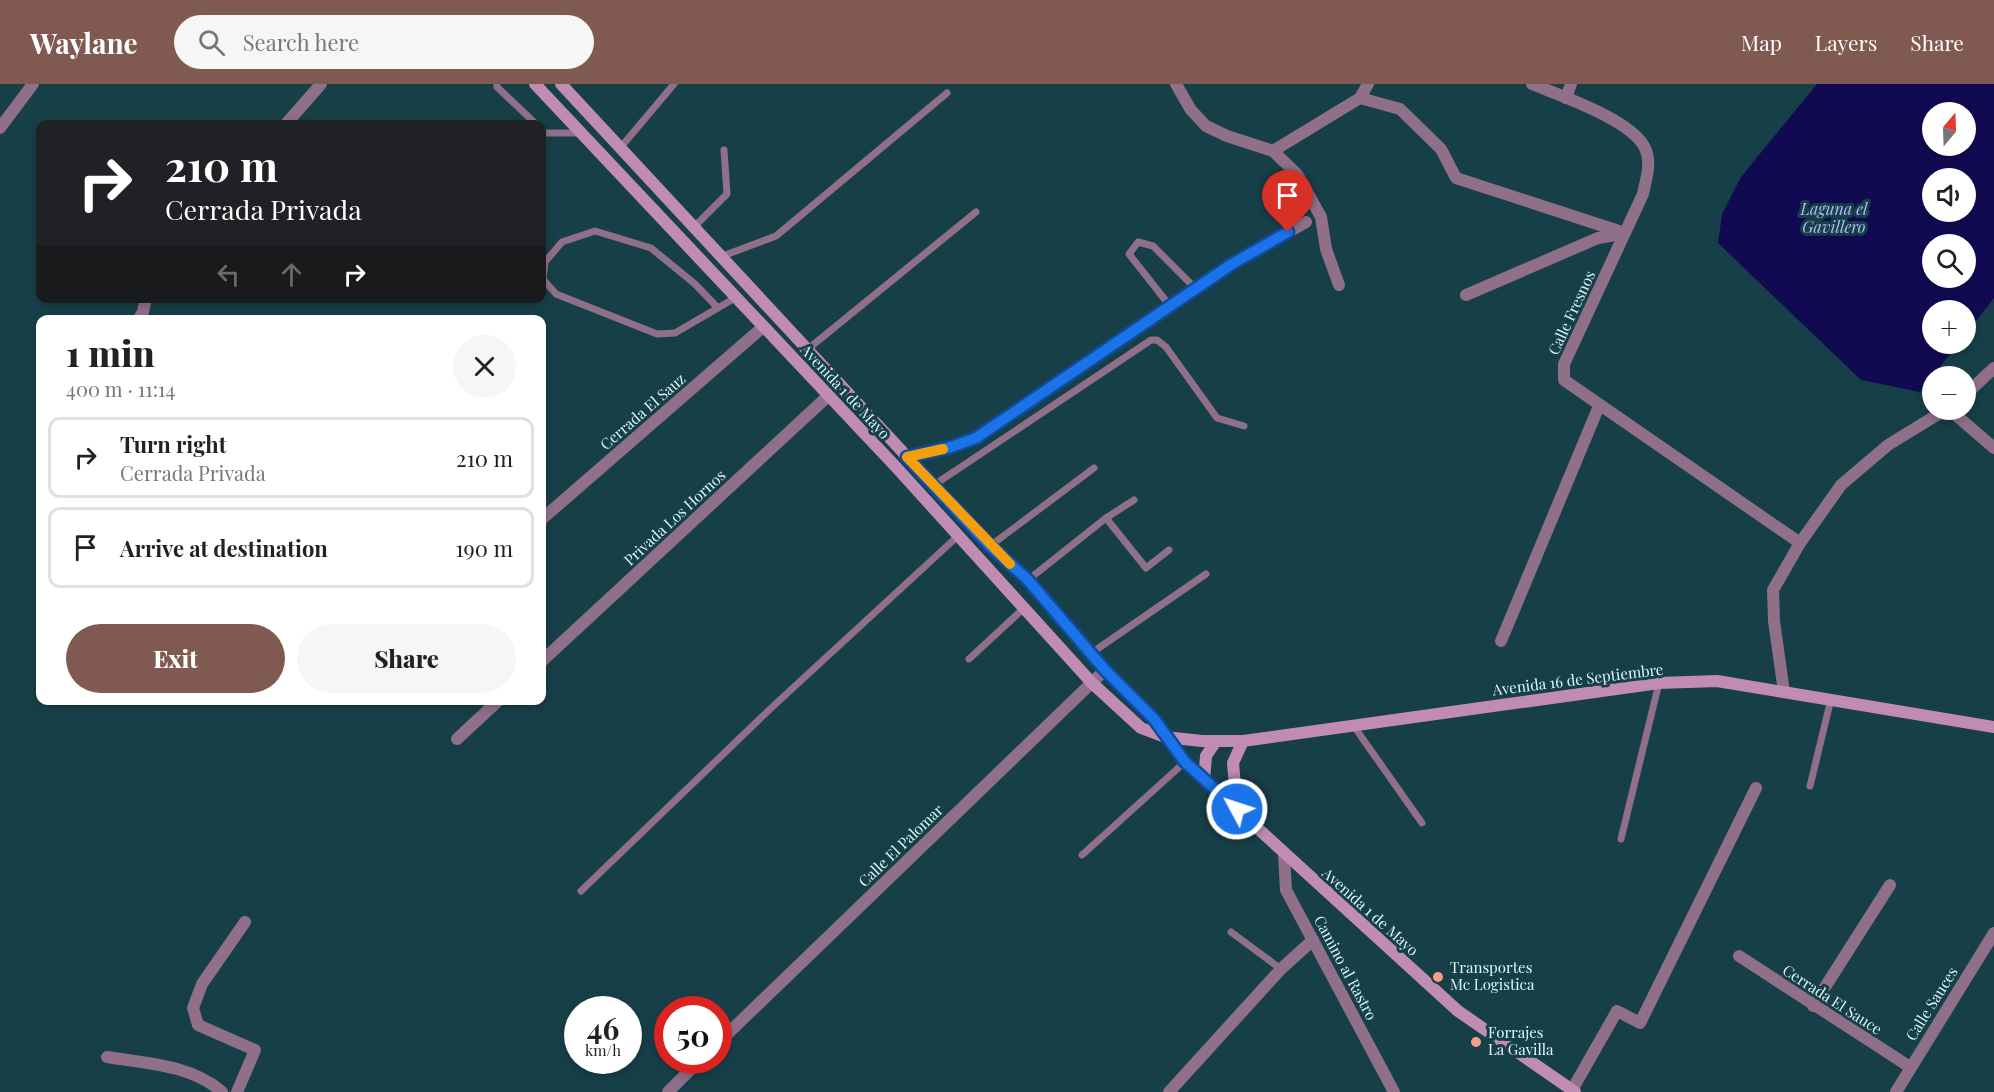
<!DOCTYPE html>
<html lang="en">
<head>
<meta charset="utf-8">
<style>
	:root { --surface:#fff; --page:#f6f6f6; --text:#222; --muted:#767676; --line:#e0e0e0; --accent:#805a50 }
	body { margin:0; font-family:"Playfair Display",serif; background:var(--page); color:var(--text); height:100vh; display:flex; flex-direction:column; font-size:22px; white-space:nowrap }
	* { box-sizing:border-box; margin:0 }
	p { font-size:20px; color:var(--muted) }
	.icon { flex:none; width:33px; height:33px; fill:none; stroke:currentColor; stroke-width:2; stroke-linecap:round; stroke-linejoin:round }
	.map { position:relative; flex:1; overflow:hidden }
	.sheet { position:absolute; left:36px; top:231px; width:510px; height:390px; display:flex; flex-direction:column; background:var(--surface); border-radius:12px; box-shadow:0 3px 9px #0003 }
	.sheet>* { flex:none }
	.hud { position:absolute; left:36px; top:36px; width:510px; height:183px; border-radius:12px; box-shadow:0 3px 9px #0003; background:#202124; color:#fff; overflow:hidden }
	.needle { width:39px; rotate:19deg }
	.controls { position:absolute; left:1922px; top:18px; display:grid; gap:12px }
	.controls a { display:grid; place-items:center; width:54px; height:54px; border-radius:50%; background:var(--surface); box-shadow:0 3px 9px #0003; font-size:30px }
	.speed { position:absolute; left:564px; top:912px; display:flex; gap:12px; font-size:30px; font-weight:700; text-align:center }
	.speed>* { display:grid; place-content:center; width:78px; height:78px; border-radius:50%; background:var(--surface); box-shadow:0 3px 9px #0003; line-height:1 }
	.speed small { font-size:15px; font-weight:400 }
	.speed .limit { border:9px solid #d22; background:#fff; color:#111 }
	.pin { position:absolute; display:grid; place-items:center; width:51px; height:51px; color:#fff; margin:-62px -26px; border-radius:50% 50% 50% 0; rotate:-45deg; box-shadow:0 0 6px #0007 }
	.pin .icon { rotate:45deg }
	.me { position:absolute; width:66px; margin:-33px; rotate:310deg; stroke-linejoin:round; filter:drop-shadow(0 0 4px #0008) }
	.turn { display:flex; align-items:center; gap:21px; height:126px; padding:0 30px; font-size:27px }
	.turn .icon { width:78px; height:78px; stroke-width:2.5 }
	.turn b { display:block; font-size:42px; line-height:51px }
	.lanes { display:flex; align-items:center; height:57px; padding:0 30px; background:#0003; justify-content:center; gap:30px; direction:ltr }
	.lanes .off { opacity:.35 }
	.round { display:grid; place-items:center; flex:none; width:63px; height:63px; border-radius:32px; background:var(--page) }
	.overview { display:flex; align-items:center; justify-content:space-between; height:102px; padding:0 30px }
	h1 { font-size:36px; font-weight:800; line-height:45px }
	.primary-button { display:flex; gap:12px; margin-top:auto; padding:12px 30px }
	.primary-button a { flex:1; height:69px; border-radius:36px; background:var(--accent); color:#fff; font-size:24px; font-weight:800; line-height:69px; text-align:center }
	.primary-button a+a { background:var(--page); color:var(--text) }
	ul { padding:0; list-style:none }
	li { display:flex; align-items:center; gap:18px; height:81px; margin:0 12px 9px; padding:0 18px; border:3px solid var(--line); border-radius:12px }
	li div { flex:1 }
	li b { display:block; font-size:22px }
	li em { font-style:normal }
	header { display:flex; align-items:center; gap:36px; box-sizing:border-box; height:84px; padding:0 30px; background:var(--accent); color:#fff }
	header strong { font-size:28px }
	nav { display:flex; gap:33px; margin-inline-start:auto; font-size:21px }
	.search { width:420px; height:54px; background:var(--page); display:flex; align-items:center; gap:15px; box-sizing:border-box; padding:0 21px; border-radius:33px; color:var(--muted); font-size:22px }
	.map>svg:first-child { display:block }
	.water { fill:#110a52; fill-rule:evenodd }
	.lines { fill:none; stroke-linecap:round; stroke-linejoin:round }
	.service { stroke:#906f88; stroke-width:7 }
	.minor { stroke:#906f88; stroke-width:12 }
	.secondary { stroke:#c08cb4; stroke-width:12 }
	.route-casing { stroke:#114b97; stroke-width:15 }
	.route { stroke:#1a73e8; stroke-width:10 }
	.slow { stroke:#f59e0b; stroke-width:10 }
	.poi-dot { fill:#f49e88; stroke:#173f48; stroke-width:2 }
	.labels { text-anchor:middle; stroke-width:6; stroke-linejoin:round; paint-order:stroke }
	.street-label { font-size:15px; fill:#daf7ff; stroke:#173f48 }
	.poi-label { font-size:15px; fill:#daf7ff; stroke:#173f48; text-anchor:start }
	.water-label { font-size:16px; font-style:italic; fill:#afbcfc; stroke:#173f48 }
</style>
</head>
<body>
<header>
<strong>Waylane</strong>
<div class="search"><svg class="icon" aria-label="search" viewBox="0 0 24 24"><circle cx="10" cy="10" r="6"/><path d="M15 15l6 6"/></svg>Search here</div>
<nav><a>Map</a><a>Layers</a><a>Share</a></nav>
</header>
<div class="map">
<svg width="1994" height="1008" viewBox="0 0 1994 1008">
	<rect width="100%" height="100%" fill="#173f48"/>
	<path class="water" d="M1817,0H1994V214L1965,251V226H1932V260H1958L1920,308L1861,296L1718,159L1722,130L1741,93ZM1932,28H1965V62H1932ZM1932,94H1965V128H1932ZM1965,160V194H1932V160Z"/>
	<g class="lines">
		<g class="service">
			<path d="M497,0V3L536,40"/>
			<path d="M542,46L544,49H580"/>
			<path d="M621,63L674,0"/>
			<path d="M694,143L727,110L724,66"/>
			<path d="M720,173L776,152L947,9"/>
			<path d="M1170,222L1129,170L1138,158L1153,162L1196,205"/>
			<path d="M718,224L695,200L651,164L595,147L562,158L545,178L543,195L556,210L657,250L675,249L735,214"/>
			<path d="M808,265L976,128"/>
			<path d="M934,401L1151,256H1157L1166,263L1217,334L1244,342"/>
			<path d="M1106,434L1146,484L1169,466"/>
			<path d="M990,462L1094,384"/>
			<path d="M1028,496L1106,434L1134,416"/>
			<path d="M1090,570L1206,490"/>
			<path d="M969,575L1023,525"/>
			<path d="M1353,641L1422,739"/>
			<path d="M1810,702L1831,615"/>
			<path d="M1621,755L1659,599"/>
			<path d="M1082,771L1185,678"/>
			<path d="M581,807L769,626L959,451"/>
			<path d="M1231,848L1281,885"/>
		</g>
		<g class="minor">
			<path d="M1176,0L1191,26L1206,42L1227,52L1273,67L1297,90L1321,133L1326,165L1339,201"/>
			<path d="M1532,0C1561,12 1632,36 1645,64C1652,79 1646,95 1643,110L1564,280V296L1800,459"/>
			<path d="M1360,14L1400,25L1441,65L1456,94L1625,149"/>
			<path d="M1566,14L1571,0"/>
			<path d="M286,40L321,0"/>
			<path d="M0,44L33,0"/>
			<path d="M1273,67L1360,14L1368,0"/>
			<path d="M1466,211L1598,154L1621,150"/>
			<path d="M138,236L143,228L146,214"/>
			<path d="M1965,311L1994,284"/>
			<path d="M1950,326L1994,364"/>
			<path d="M907,373L951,363L976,354L1232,180L1306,138"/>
			<path d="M542,435L763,243"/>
			<path d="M1501,557L1599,322"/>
			<path d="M542,577L828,312"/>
			<path d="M1784,608L1774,537L1773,506L1800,459L1841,401L1888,361L1945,326"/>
			<path d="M457,655L499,616"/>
			<path d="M1284,771L1286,806L1394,1008"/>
			<path d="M1739,872L1910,983"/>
			<path d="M1813,922L1890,801"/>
			<path d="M718,959L1105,586"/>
			<path d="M107,973C145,979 192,981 222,1008"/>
			<path d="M1572,1006L1617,927L1640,939L1756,704"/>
			<path d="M237,1008L255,966L198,941L193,924L202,900L245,838"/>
			<path d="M668,1008L700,976"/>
			<path d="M1169,1008L1281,885L1313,856"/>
			<path d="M1896,1008L1994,849"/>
		</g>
		<g class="secondary">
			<path d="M535,0L896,383L1092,599L1141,644L1165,653L1202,657H1243L1659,599L1717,597L1994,643"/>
			<path d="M561,0L990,462L1028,496L1105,586L1153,635L1185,678L1458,927L1575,1008"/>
			<path d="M1204,697L1206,672L1216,657"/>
			<path d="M1237,725L1233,679L1243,657"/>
		</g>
	</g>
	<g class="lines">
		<defs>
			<path id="route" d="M1237,725L1185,678L1154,635L1105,586L1028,496L990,462L907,373L951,363L976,354L1232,180L1288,148"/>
		</defs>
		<use href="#route" class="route-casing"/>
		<use href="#route" class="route"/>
		<path class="slow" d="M943,365L907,373L1010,480"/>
	</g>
	<g class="poi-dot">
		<circle cx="1438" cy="893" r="6"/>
		<circle cx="1476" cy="958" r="6"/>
	</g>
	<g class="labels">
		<g class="street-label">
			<text transform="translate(1572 229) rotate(-65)" y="5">Calle Fresnos</text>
			<text transform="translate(845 308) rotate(47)" y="5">Avenida 1 de Mayo</text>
			<text transform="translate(643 328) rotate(-41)" y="5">Cerrada El Sauz</text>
			<text transform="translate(675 434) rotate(-43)" y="5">Privada Los Hornos</text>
			<text transform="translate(1578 596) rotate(-7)" y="5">Avenida 16 de Septiembre</text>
			<text transform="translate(901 762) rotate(-44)" y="5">Calle El Palomar</text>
			<text transform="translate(1370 828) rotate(42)" y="5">Avenida 1 de Mayo</text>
			<text transform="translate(1345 884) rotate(62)" y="5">Camino al Rastro</text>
			<text transform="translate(1832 916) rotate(33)" y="5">Cerrada El Sauce</text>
			<text transform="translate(1932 920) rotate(-58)" y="5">Calle Sauces</text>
		</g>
		<g class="poi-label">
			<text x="1450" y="889">Transportes<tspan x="1450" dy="17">Mc Logistica</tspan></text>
			<text x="1488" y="954">Forrajes<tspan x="1488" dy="17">La Gavilla</tspan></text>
		</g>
		<g class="water-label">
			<text x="1834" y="131">Laguna el<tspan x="1834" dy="18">Gavillero</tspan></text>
		</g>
	</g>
</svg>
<div class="controls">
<a><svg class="needle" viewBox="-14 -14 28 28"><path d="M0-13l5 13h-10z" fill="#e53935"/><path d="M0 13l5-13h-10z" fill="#767676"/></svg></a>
<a><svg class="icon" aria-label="sound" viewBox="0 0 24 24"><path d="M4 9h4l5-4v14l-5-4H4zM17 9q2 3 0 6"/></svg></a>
<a><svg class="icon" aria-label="search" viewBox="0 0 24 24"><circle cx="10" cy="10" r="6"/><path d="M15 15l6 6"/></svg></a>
<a>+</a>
<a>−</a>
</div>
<div class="speed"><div>46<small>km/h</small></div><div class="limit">50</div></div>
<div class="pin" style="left:1288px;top:148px;background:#d93025"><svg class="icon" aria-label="arrive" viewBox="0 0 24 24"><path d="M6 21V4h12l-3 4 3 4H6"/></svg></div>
<svg class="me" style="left:1237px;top:725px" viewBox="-20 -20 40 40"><circle r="17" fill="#1a73e8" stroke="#fff" stroke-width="3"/><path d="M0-11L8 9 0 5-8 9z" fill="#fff"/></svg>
<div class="hud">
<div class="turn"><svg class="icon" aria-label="right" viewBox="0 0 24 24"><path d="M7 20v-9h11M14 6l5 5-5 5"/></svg><div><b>210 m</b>Cerrada Privada</div></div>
<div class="lanes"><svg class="icon off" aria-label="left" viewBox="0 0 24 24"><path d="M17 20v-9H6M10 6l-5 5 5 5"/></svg><svg class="icon off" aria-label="ahead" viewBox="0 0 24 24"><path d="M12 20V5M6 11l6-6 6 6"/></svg><svg class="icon" aria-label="right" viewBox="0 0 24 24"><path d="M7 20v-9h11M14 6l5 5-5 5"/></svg></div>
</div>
<section class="sheet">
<div class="overview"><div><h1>1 min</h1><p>400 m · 11:14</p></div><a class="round"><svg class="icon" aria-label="close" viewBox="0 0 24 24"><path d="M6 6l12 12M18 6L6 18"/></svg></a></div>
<ul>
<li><svg class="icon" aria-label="right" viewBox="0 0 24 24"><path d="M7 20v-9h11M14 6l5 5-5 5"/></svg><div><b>Turn right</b><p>Cerrada Privada</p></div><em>210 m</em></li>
<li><svg class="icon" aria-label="arrive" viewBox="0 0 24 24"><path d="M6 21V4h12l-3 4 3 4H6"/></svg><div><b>Arrive at destination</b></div><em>190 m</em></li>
</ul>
<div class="primary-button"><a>Exit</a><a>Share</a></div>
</section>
</div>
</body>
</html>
